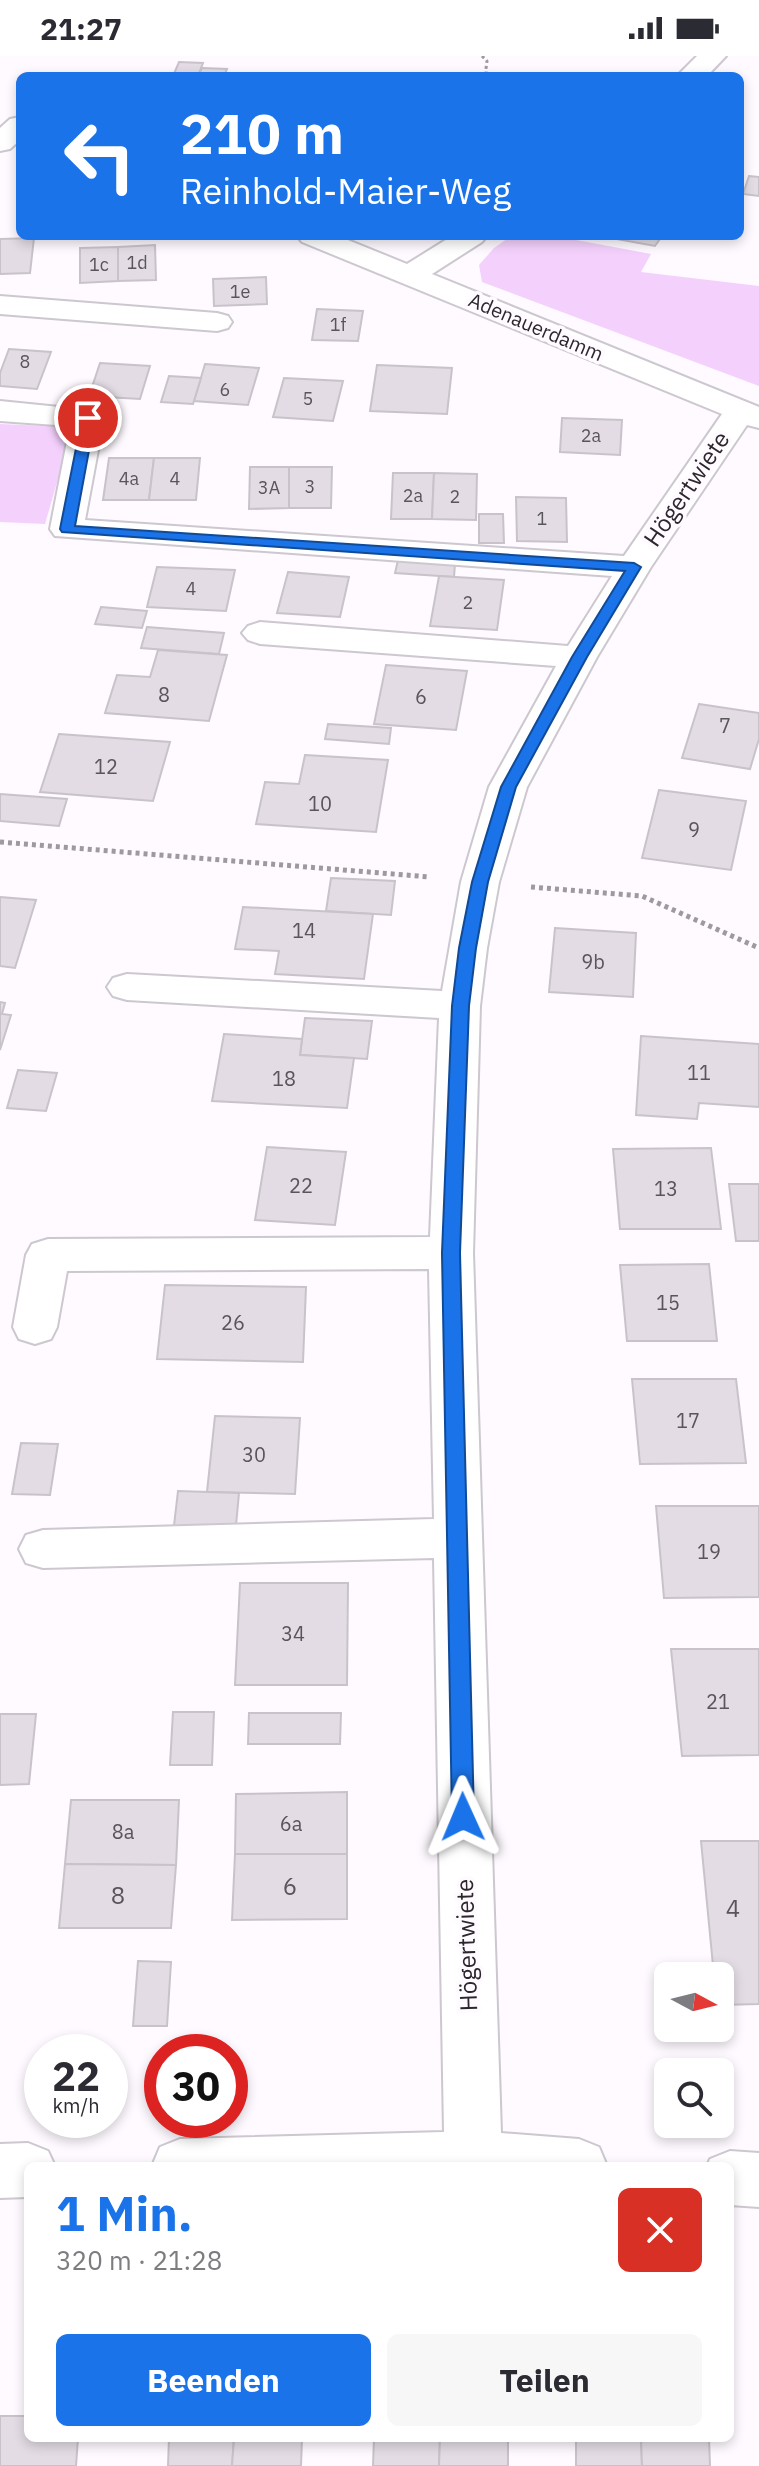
<!DOCTYPE html>
<html lang="de">
<head>
<meta charset="utf-8">
<style>
	:root { --surface:#fff; --page:#f7f7f7; --text:#2b2b33; --muted:#7c7c81; --accent:#1a73e8 }
	body { margin:0; font-family:"IBM Plex Sans",sans-serif; background:var(--page); color:var(--text); height:100vh; display:flex; flex-direction:column; font-size:30px; white-space:nowrap }
	* { box-sizing:border-box; margin:0 }
	p { font-size:26px; color:var(--muted) }
	.icon { flex:none; width:44px; height:44px; fill:none; stroke:currentColor; stroke-width:2; stroke-linecap:round; stroke-linejoin:round }
	.map { position:relative; flex:1; overflow:hidden }
	.sheet { position:absolute; left:24px; top:2106px; width:710px; height:280px; display:flex; flex-direction:column; background:var(--surface); border-radius:12px; box-shadow:0 4px 12px #0003 }
	.sheet>* { flex:none }
	.guide { position:absolute; left:16px; top:16px; width:728px; height:168px; border-radius:12px; box-shadow:0 4px 12px #0003; background:#1a73e8; color:#fff; overflow:hidden }
	.needle { width:52px; rotate:97deg }
	.fabs { position:absolute; left:654px; top:1906px; display:grid; gap:16px }
	.fabs a { display:grid; place-items:center; width:80px; height:80px; border-radius:12px; background:var(--surface); box-shadow:0 4px 12px #0003; font-size:40px }
	.speed { position:absolute; left:24px; top:1978px; display:flex; gap:16px; font-size:40px; font-weight:700; text-align:center }
	.speed>* { display:grid; place-content:center; width:104px; height:104px; border-radius:50%; background:var(--surface); box-shadow:0 4px 12px #0003; line-height:1 }
	.speed small { font-size:20px; font-weight:400 }
	.speed .limit { border:12px solid #d22; background:#fff; color:#111 }
	.pin { position:absolute; display:grid; place-items:center; width:68px; height:68px; color:#fff; margin:-34px; border:4px solid #fff; border-radius:50%; box-shadow:0 2px 8px #0007 }
	.me { position:absolute; width:88px; margin:-44px; rotate:359deg; stroke-linejoin:round; filter:drop-shadow(0 0 6px #0008) }
	.turn { display:flex; align-items:center; gap:28px; height:168px; padding:0 32px; font-size:36px }
	.turn .icon { width:104px; height:104px; stroke-width:2.5 }
	.turn b { display:block; font-size:56px; line-height:68px }
	.round { display:grid; place-items:center; flex:none; width:84px; height:84px; border-radius:12px; background:var(--page) }
	.headline { display:flex; align-items:center; justify-content:space-between; height:136px; padding:0 32px }
	h1 { font-size:48px; font-weight:800; line-height:60px; color:var(--accent) }
	.button { display:flex; gap:16px; margin-top:auto; padding:16px 32px }
	.button a { flex:1; height:92px; border-radius:12px; background:var(--accent); color:#fff; font-size:32px; font-weight:800; line-height:92px; text-align:center }
	.button a+a { background:var(--page); color:var(--text) }
	.status { display:flex; justify-content:space-between; align-items:center; height:56px; padding:0 40px; background:var(--surface); direction:ltr }
	.status svg { height:22px; fill:currentColor }
	.map>svg:first-child { display:block }
	.green { fill:#f4d1fd }
	.building { fill:#e3dce5; stroke:#c9c2cb; stroke-width:2 }
	.lines { fill:none; stroke-linecap:round; stroke-linejoin:round }
	.minor-casing { stroke:#cdc7cf; stroke-width:4 }
	.path-far1 { stroke:#9d9a9e; stroke-width:3; stroke-dasharray:3 3; stroke-linecap:butt }
	.path { stroke:#9d9a9e; stroke-width:5; stroke-dasharray:4 4; stroke-linecap:butt }
	.minor { fill:#fff; fill-rule:evenodd }
	.route { fill:#1a73e8; stroke:#114b97; stroke-width:2 }
	.labels { text-anchor:middle; stroke-width:7; stroke-linejoin:round; paint-order:stroke }
	.far-number-label { font-size:18px; fill:#59555a }
	.far-street-label { font-size:20px; fill:#2b282b; stroke:#fefaff }
	.number-label { font-size:20px; fill:#59555a }
	.street-label { font-size:24px; fill:#2b282b; stroke:#fefaff }
	.near-number-label { font-size:24px; fill:#59555a }
</style>
</head>
<body>
<div class="status"><b>21:27</b><svg viewBox="0 0 49 12"><path d="M0 12V9h3v3zM5 12V6h3v6zM10 12V3h3v9zM15 12V0h3v12zM26 1h20v11H26zM47 4h2v5h-2z"/></svg></div>
<div class="map">
<svg width="759" height="2410" viewBox="0 0 759 2410">
	<rect width="100%" height="100%" fill="#fefaff"/>
	<g class="green">
		<path d="M511,180H555L651,198L641,216L759,230V330L482,226L479,209L494,192Z"/>
		<path d="M0,368L73,371L45,468L0,466Z"/>
	</g>
	<g class="building">
		<path d="M179,6L203,7L198,20H173Z"/>
		<path d="M202,12L227,13L224,20H198Z"/>
		<path d="M749,120L759,121V140L743,138Z"/>
		<path d="M600,180H662L655,190Z"/>
		<path d="M34,182L30,217L0,218V183Z"/>
		<path d="M155,189L156,224L118,225V191Z"/>
		<path d="M118,191V225L80,227V192Z"/>
		<path d="M266,221L267,248L214,250L213,223Z"/>
		<path d="M317,253L363,255L358,285L312,284Z"/>
		<path d="M9,293L51,296L37,333L0,330V317Z"/>
		<path d="M100,307L150,310L140,343L89,340Z"/>
		<path d="M205,308L259,312L248,349L194,345Z"/>
		<path d="M377,309L452,312L447,358L370,355Z"/>
		<path d="M169,320L201,322L193,348L161,346Z"/>
		<path d="M284,322L343,325L333,365L273,361Z"/>
		<path d="M562,362L622,364L620,399L560,396Z"/>
		<path d="M109,402H154L149,444H103Z"/>
		<path d="M154,402H200L196,444H149Z"/>
		<path d="M250,411H289V452L249,453Z"/>
		<path d="M289,411H332L331,452H289Z"/>
		<path d="M393,417H434L432,463H391Z"/>
		<path d="M434,417L477,418L476,464L432,463Z"/>
		<path d="M516,441L566,442L567,486L517,485Z"/>
		<path d="M479,458H503L504,487H479Z"/>
		<path d="M398,504L455,508L454,521L395,517Z"/>
		<path d="M157,511L235,514L226,555L147,551Z"/>
		<path d="M288,516L349,521L340,561L277,557Z"/>
		<path d="M439,520L504,524L497,574L430,570Z"/>
		<path d="M101,551L147,555L142,572L95,568Z"/>
		<path d="M147,571L224,577L219,598L141,592Z"/>
		<path d="M158,594L227,599L209,665L105,657L117,619L150,621Z"/>
		<path d="M386,609L467,615L456,674L374,668Z"/>
		<path d="M699,648L759,657V683L750,713L682,702Z"/>
		<path d="M328,668L391,672L389,688L325,683Z"/>
		<path d="M59,678L170,686L153,745L40,736Z"/>
		<path d="M305,699L388,704L376,776L256,768L265,726L299,728Z"/>
		<path d="M659,734L746,745L731,814L642,802Z"/>
		<path d="M0,738L67,743L59,770L0,765Z"/>
		<path d="M331,822L395,825L391,859L326,855Z"/>
		<path d="M0,841L36,844L15,912L0,910Z"/>
		<path d="M243,851L373,858L364,923L275,918L279,895L235,893Z"/>
		<path d="M555,872L636,877L633,941L549,936Z"/>
		<path d="M0,946L5,947L2,958L11,959L0,994Z"/>
		<path d="M305,962L372,965L367,1003L300,999Z"/>
		<path d="M224,978L302,983L300,999L354,1002L347,1052L212,1045Z"/>
		<path d="M641,980L759,988V1051L699,1047L697,1063L636,1059Z"/>
		<path d="M18,1014L57,1017L46,1055L7,1052Z"/>
		<path d="M267,1091L346,1096L335,1169L255,1164Z"/>
		<path d="M711,1092L721,1173H620L613,1093Z"/>
		<path d="M729,1128H759V1185H736Z"/>
		<path d="M709,1208L717,1285H627L620,1209Z"/>
		<path d="M165,1229L306,1231L303,1306L157,1303Z"/>
		<path d="M632,1323H736L746,1407L640,1408Z"/>
		<path d="M215,1360L300,1362L295,1438L207,1436Z"/>
		<path d="M21,1387L58,1388L50,1439L12,1438Z"/>
		<path d="M178,1435L239,1437L235,1480L173,1478Z"/>
		<path d="M656,1450H759V1541L664,1542Z"/>
		<path d="M240,1527H348L347,1629H235Z"/>
		<path d="M671,1593H759V1699L682,1700Z"/>
		<path d="M173,1656H214L212,1709H170Z"/>
		<path d="M249,1657H341L340,1688H248Z"/>
		<path d="M0,1658H36L29,1728L0,1729Z"/>
		<path d="M347,1736V1798H235L236,1738Z"/>
		<path d="M71,1744H179L176,1809L65,1808Z"/>
		<path d="M701,1785H759V1948L720,1949V1920H714Z"/>
		<path d="M235,1798H347V1863L232,1864Z"/>
		<path d="M65,1808L176,1809L171,1872H59Z"/>
		<path d="M138,1905L171,1906L167,1970H133Z"/>
		<path d="M0,2360H28V2382H78L76,2410H0Z"/>
		<path d="M169,2382H234L232,2410H168Z"/>
		<path d="M234,2382H302L301,2410H232Z"/>
		<path d="M374,2382H440L439,2410H373Z"/>
		<path d="M440,2382H508V2410H439Z"/>
		<path d="M576,2382H641L642,2410H576Z"/>
		<path d="M641,2382H709L710,2410H642Z"/>
	</g>
	<g class="lines">
		<defs>
			<g id="minor">
				<path d="M697,0H726L707,20H677Z"/>
				<path d="M20,61V84L10,93L0,95V72L10,63Z"/>
				<path d="M297,180H338L407,208L452,180H487L482,186L432,218L759,351V372L747,369L651,511L597,601L527,731L499,826L487,892L480,950L473,1197L501,2077L579,2083L599,2091L607,2110H152L160,2091L180,2083L444,2076L434,1502L43,1512L26,1507L19,1493L26,1479L43,1474L434,1463L429,1213L67,1215L57,1271L51,1283L35,1288L19,1283L13,1271L26,1199L32,1188L48,1183L430,1181L439,962L127,944L113,940L107,931L113,922L127,918L442,935L461,826L489,731L556,610L260,588L248,584L242,577L248,570L260,566L568,590L612,520L55,480L50,473L70,370L0,365V345L99,355L104,362L85,464L624,500L722,358L302,186Z"/>
				<path d="M0,240L217,257L228,260L232,266L228,272L217,275L0,258Z"/>
				<path d="M28,2087L48,2095L55,2110H28V2141L0,2142V2088Z"/>
				<path d="M730,2095L759,2097V2151L730,2149V2110H707L710,2103Z"/>
			</g>
		</defs>
		<use href="#minor" class="minor-casing"/>
		<g class="path-far1">
			<path d="M482,0L487,5L485,20"/>
			<path d="M485,17L511,20"/>
		</g>
		<g class="path">
			<path d="M0,786L430,821"/>
			<path d="M531,831L642,840L759,892"/>
		</g>
		<use href="#minor" class="minor"/>
	</g>
	<path class="route" d="M88,358L95,362L75,470L634,507L641,511L587,601L516,731L488,826L476,892L469,950L460,1197L474,1761L471,1767L463,1770L456,1767L452,1761L442,1197L452,950L459,892L472,826L501,731L572,601L625,515L62,476L60,473L82,362Z"/>
	<g class="labels">
		<g class="far-number-label">
			<text x="137" y="213">1d</text>
			<text x="99" y="215">1c</text>
			<text x="240" y="242">1e</text>
			<text x="338" y="275">1f</text>
			<text x="25" y="312">8</text>
			<text x="225" y="340">6</text>
			<text x="308" y="349">5</text>
			<text x="591" y="386">2a</text>
			<text x="129" y="429">4a</text>
			<text x="175" y="429">4</text>
			<text x="310" y="437">3</text>
			<text x="269" y="438">3A</text>
			<text x="413" y="446">2a</text>
			<text x="455" y="447">2</text>
			<text x="542" y="469">1</text>
			<text x="191" y="539">4</text>
			<text x="468" y="553">2</text>
		</g>
		<g class="far-street-label">
			<text transform="translate(536 271) rotate(23)" y="7">Adenauerdamm</text>
		</g>
		<g class="number-label">
			<text x="164" y="646">8</text>
			<text x="421" y="648">6</text>
			<text x="725" y="677">7</text>
			<text x="106" y="718">12</text>
			<text x="320" y="755">10</text>
			<text x="694" y="781">9</text>
			<text x="304" y="882">14</text>
			<text x="593" y="913">9b</text>
			<text x="699" y="1024">11</text>
			<text x="284" y="1030">18</text>
			<text x="301" y="1137">22</text>
			<text x="666" y="1140">13</text>
			<text x="668" y="1254">15</text>
			<text x="233" y="1274">26</text>
			<text x="688" y="1372">17</text>
			<text x="254" y="1406">30</text>
			<text x="709" y="1503">19</text>
			<text x="293" y="1585">34</text>
			<text x="718" y="1653">21</text>
			<text x="291" y="1775">6a</text>
			<text x="123" y="1783">8a</text>
		</g>
		<g class="street-label">
			<text transform="translate(687 433) rotate(-56)" y="8">Högertwiete</text>
			<text transform="translate(467 1889) rotate(-92)" y="8">Högertwiete</text>
		</g>
		<g class="near-number-label">
			<text x="290" y="1839">6</text>
			<text x="118" y="1848">8</text>
			<text x="733" y="1861">4</text>
		</g>
	</g>
</svg>
<div class="fabs">
<a><svg class="needle" viewBox="-14 -14 28 28"><path d="M0-13l5 13h-10z" fill="#e53935"/><path d="M0 13l5-13h-10z" fill="#7c7c81"/></svg></a>
<a><svg class="icon" aria-label="search" viewBox="0 0 24 24"><circle cx="10" cy="10" r="6"/><path d="M15 15l6 6"/></svg></a>
</div>
<div class="speed"><div>22<small>km/h</small></div><div class="limit">30</div></div>
<div class="pin" style="left:88px;top:362px;background:#d93025"><svg class="icon" aria-label="arrive" viewBox="0 0 24 24"><path d="M6 21V4h12l-3 4 3 4H6"/></svg></div>
<svg class="me" style="left:463px;top:1761px" viewBox="-20 -20 40 40"><path d="M0-17L14 15 0 8-14 15z" fill="#1a73e8" stroke="#fff" stroke-width="4"/></svg>
<div class="guide">
<div class="turn"><svg class="icon" aria-label="left" viewBox="0 0 24 24"><path d="M17 20v-9H6M10 6l-5 5 5 5"/></svg><div><b>210 m</b>Reinhold-Maier-Weg</div></div>
</div>
<section class="sheet">
<div class="headline"><div><h1>1 Min.</h1><p>320 m · 21:28</p></div><a class="round" style="background:#d93025;color:#fff"><svg class="icon" aria-label="close" viewBox="0 0 24 24"><path d="M6 6l12 12M18 6L6 18"/></svg></a></div>
<div class="button"><a>Beenden</a><a>Teilen</a></div>
</section>
</div>
</body>
</html>
